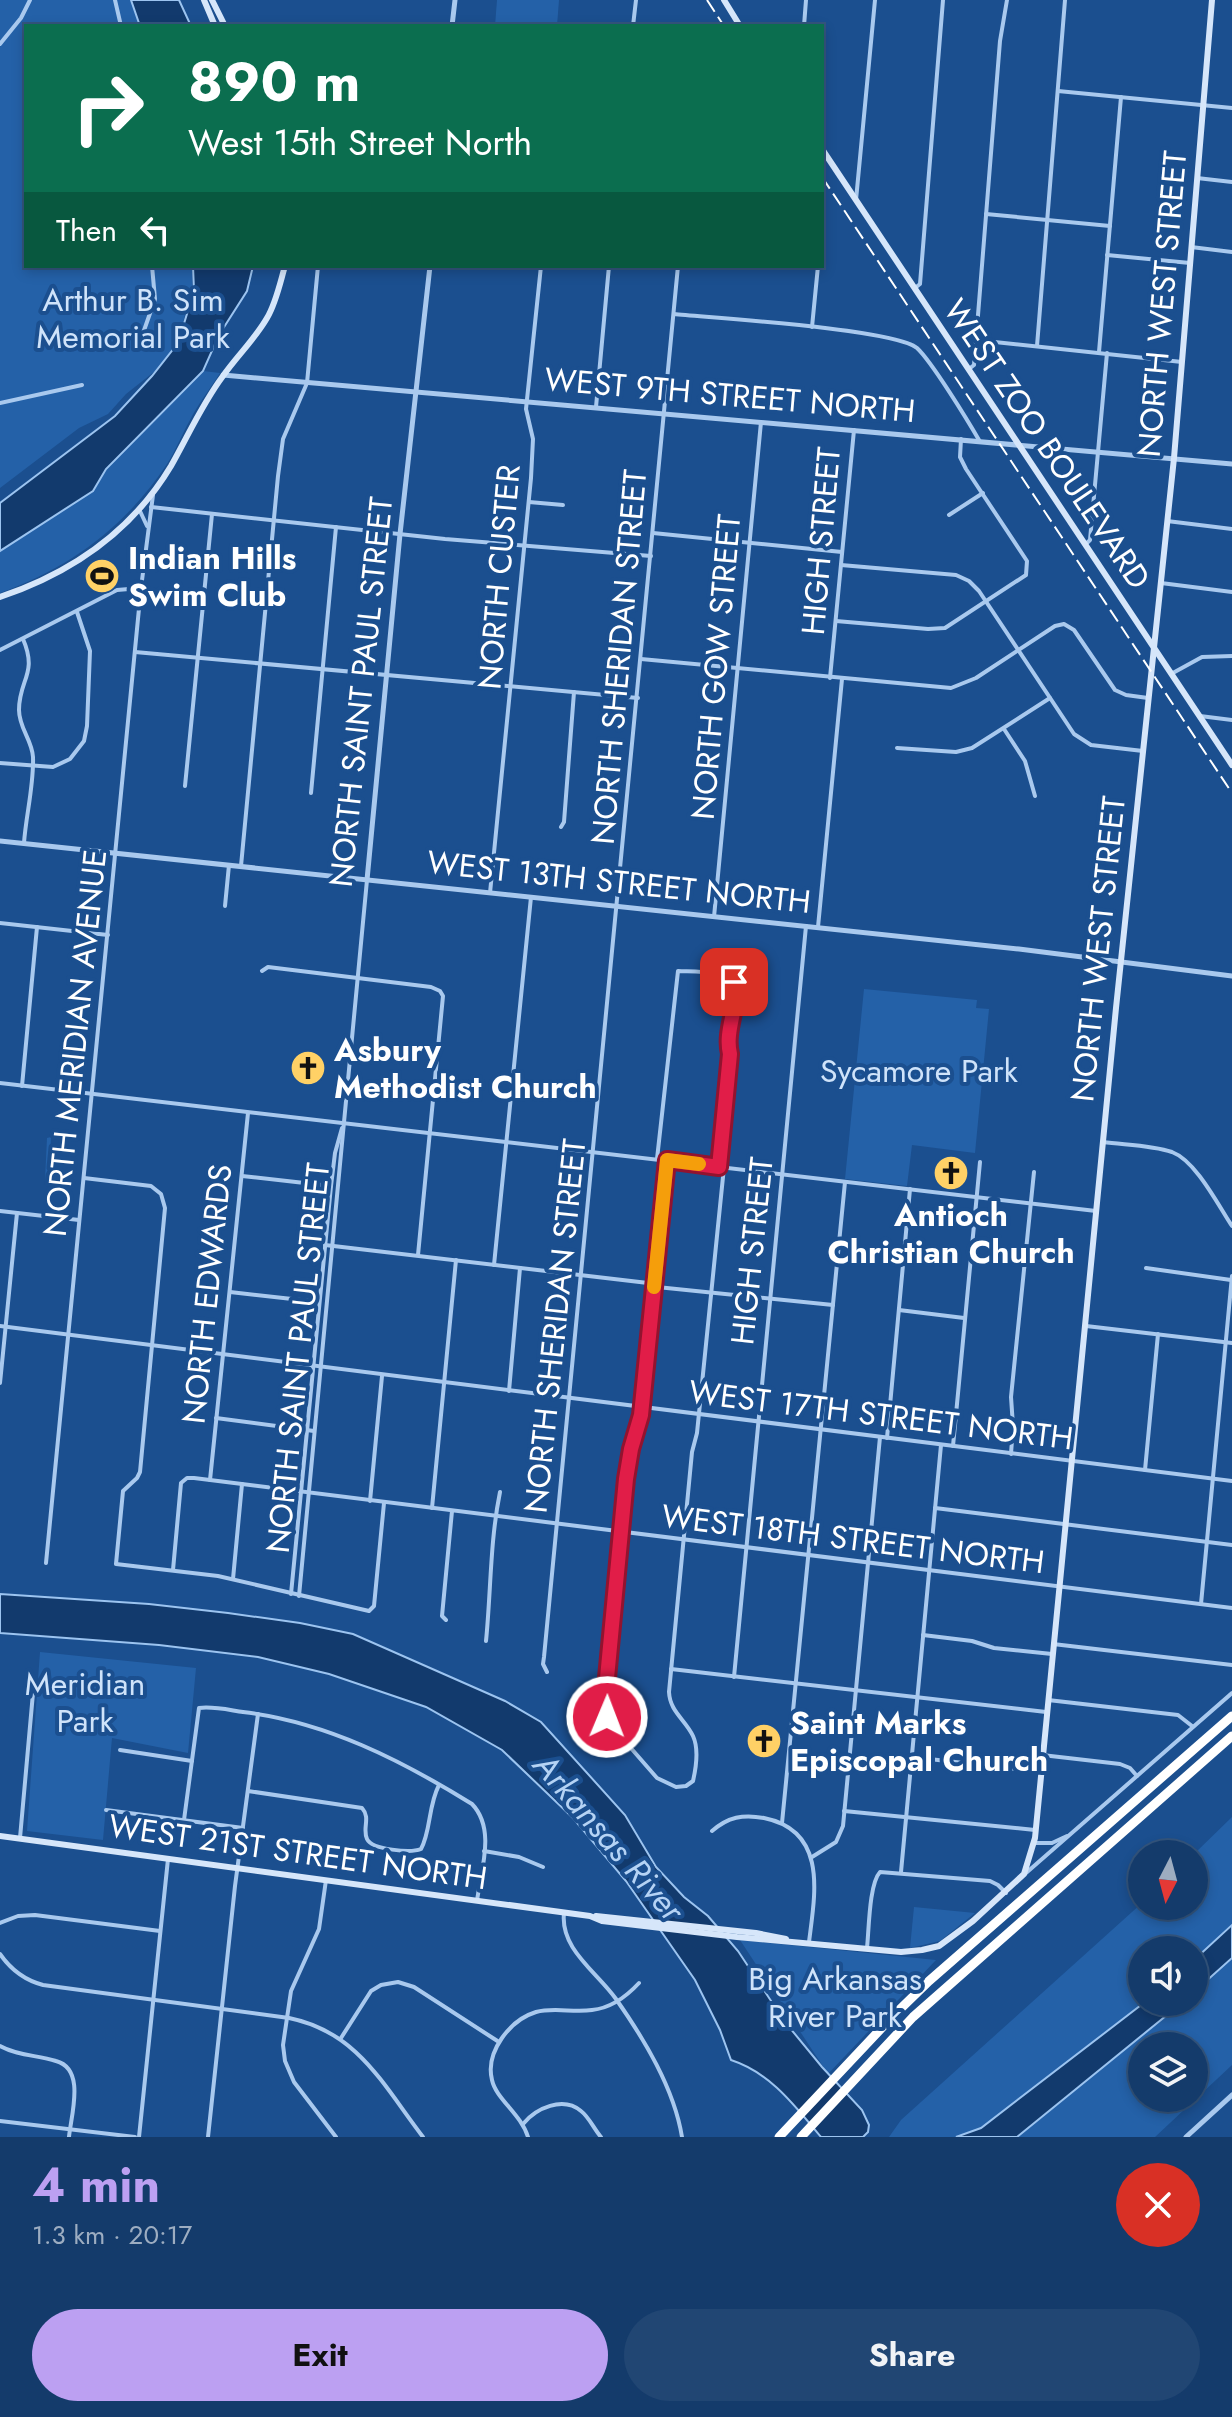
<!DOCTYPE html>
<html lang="en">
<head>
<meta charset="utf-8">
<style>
	:root { --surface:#143b6b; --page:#214673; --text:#f1f3f6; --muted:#9dadc1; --line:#33557e; --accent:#bca0f2 }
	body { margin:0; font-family:Jost,sans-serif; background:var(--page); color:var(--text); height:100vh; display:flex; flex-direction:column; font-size:30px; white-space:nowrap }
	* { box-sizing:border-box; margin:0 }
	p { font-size:26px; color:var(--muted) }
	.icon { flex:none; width:44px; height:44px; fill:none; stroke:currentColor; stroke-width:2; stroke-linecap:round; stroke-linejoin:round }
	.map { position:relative; height:2137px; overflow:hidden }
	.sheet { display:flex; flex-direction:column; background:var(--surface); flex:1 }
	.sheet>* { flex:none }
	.top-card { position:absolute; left:24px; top:24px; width:800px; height:244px; border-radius:0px; box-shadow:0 4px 12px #0003,0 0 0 2px var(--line); background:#0b6e4f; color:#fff; overflow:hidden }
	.needle { width:52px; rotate:186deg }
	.controls { position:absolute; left:1128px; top:1840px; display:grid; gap:16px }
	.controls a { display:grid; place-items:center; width:80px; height:80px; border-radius:50%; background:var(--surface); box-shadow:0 4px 12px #0003,0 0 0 2px var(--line); font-size:40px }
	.pin { position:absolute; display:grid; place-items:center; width:68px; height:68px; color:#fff; margin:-34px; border-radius:16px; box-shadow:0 4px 12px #0006 }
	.me { position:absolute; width:88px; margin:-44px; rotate:1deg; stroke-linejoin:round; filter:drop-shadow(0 0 6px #0008) }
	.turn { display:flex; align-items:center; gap:28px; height:168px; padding:0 32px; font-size:36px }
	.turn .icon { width:104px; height:104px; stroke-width:2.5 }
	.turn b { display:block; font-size:56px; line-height:68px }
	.then { display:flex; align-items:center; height:76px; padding:0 32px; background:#0003; gap:16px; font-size:30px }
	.round { display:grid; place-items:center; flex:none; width:84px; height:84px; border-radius:42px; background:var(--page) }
	.overview { display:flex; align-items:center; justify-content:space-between; height:136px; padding:0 32px }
	h1 { font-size:48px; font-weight:700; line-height:60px; color:var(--accent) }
	.cta { display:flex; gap:16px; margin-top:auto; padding:16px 32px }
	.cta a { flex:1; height:92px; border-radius:48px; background:var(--accent); color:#111; font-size:32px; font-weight:700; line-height:92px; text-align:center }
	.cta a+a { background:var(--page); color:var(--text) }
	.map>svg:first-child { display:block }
	.green { fill:#2461a8; fill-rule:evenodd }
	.water { fill:#123a6d; stroke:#9cc4f0; stroke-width:2 }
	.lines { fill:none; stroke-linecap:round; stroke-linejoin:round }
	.minor { stroke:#a9c9ee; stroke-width:4 }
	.tertiary { stroke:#a9c9ee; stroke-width:5 }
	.secondary { stroke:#d6e6fa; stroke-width:6 }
	.motorway { stroke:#fff; stroke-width:9 }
	.rail { stroke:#fff; stroke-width:2; stroke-dasharray:14 6; stroke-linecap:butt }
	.route-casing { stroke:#92132f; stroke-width:20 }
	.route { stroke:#e11d48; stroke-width:14 }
	.slow { stroke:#f59e0b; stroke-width:14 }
	.labels { text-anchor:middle; stroke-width:8; stroke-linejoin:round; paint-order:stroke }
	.park-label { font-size:32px; fill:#cfe3fa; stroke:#1b4f8f }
	.street-label { font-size:32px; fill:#fff; stroke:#1b4f8f }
	.poi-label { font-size:32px; font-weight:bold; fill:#fff; stroke:#1b4f8f; text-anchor:start }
	.water-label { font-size:34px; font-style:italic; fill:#b5d3f5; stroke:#1b4f8f }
</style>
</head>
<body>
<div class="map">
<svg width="1232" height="2137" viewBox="0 0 1232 2137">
	<rect width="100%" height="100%" fill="#1b4f8f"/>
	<g class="green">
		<path d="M0,0H133L143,26H26V266H192V286L179,339L164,364L126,394L108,414L79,428L0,488Z"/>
		<path d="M497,0H559L557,26H495Z"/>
		<path d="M203,371L220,373C210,389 198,404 190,420C182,434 176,450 167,464C126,526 70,568 0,593V551L93,491L106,469Z"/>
		<path d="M864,989L977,1000L976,1008L989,1009L975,1153L912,1145L907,1186L845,1179Z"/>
		<path d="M51,1137L49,1179L45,1180L47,1138Z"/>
		<path d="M40,1652L196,1668L188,1753L112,1738L103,1840L27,1831Z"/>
		<path d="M1232,1817V1925L1194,1960V1950H1142V2002H1145L981,2128L956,2137H889L901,2120L1142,1903V1906H1194V1854Z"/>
		<path d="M914,1907L975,1913L940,1941L910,1948Z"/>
		<path d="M740,1940L936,1960L828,2074Z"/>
		<path d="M1232,1958V2065L1155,2137H1016L1183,2002H1194V1992ZM1142,2046H1194V2098H1142Z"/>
	</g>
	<g class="water">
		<path d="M131,0H179L191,26H140Z"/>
		<path d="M193,266H253L247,291L219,335L203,371L106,469L93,491L0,551V503L115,416L152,376L178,343L194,291Z"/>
		<path d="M0,1594L149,1604L228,1613L300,1623L353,1634L505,1701L541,1722L625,1815L656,1867L684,1897L708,1916L738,1951L785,2022L822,2067L862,2110L869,2125L868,2132L863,2137H821C795,2106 771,2073 731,2060L720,2030L695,1980L626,1881L573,1818L502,1750L426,1707L329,1674L258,1657L159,1645L0,1633Z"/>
		<path d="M1232,1925V1958L1194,1992V1960Z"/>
		<path d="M1145,2002H1183L1017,2137H956L981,2128Z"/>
	</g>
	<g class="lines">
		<g class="minor">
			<path d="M115,0L121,26"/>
			<path d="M633,26L636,0"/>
			<path d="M702,26V24"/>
			<path d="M804,26L806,0"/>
			<path d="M0,44L21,18L30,0"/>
			<path d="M1058,91L1232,108"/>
			<path d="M1197,178L1232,182"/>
			<path d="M856,200L875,0"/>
			<path d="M986,214L1110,226"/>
			<path d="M1191,247L1232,252"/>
			<path d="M1107,255L1190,263"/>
			<path d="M915,288L920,284L943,0"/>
			<path d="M674,314C714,318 894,329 917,348C932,362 968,421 979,440"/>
			<path d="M812,327L818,266"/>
			<path d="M141,339L155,299L152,266"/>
			<path d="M976,340L1182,362"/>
			<path d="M1037,346L1065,0"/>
			<path d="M1099,352L1121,97"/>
			<path d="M969,369L974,365L1000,41L1007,0"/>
			<path d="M0,403L82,385"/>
			<path d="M596,407L609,266"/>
			<path d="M529,502L563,505"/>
			<path d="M151,507L445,539L651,556"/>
			<path d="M139,509L147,526"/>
			<path d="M949,515L983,493"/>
			<path d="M1167,521L1232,529"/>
			<path d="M653,533L842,552"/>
			<path d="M1086,544L1090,540L1107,353"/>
			<path d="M841,565L956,575L969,581L979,591L1074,734L1091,745L1143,751"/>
			<path d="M1161,583L1232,592"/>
			<path d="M836,621L928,629L945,628L1026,575L1027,561L966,469L960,457L961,439"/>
			<path d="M23,639C38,674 19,679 19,710C19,728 32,740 33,757C34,785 26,815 24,843"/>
			<path d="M0,650L117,590L141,588"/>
			<path d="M135,652L638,698"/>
			<path d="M641,659L951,688L976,678L1055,626L1064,624L1074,630L1115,690L1126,695L1148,698"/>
			<path d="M1171,674L1202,657L1232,656"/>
			<path d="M830,678L854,430"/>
			<path d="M1200,716L1232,720"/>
			<path d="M1004,729L1025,761L1035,796"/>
			<path d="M897,748L956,752L972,748L1050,698"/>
			<path d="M0,763L53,767L70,759L84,741L87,726L90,651L77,612"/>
			<path d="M185,786L212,514"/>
			<path d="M311,793L336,527"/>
			<path d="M561,827L564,822L574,692"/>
			<path d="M241,866L278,476L283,439L307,383L318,266"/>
			<path d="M490,893L531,478L533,439L526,409L541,266"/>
			<path d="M225,906L229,865"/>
			<path d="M714,917L761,422"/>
			<path d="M0,923L108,935"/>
			<path d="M818,927L842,679"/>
			<path d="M262,971L268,967L431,987L440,991L443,996L418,1255"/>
			<path d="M0,1083L1096,1211"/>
			<path d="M22,1086L37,927"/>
			<path d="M1103,1142C1125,1145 1151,1145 1172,1152C1196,1161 1218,1205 1232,1226"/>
			<path d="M657,1159L678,971C695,972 727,970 736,986L728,1037L730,1054L719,1167"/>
			<path d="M667,1160L641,1415L631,1449L626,1479L605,1699L609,1723L657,1778L676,1787L686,1786L693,1781C696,1768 699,1749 693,1736C685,1719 670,1712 669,1692L692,1452L697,1433L724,1167"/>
			<path d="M242,1176L331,1186"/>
			<path d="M84,1178L151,1186L161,1194L165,1208L140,1472L137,1478L123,1491L116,1564L218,1576L369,1611L374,1606L384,1503"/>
			<path d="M0,1211L79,1220"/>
			<path d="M325,1245L648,1283L657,1287L833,1305"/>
			<path d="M494,1265L531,897"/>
			<path d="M1146,1268L1231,1280"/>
			<path d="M230,1292L319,1302"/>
			<path d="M899,1310L964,1318"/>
			<path d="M0,1326L1232,1481"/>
			<path d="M1086,1326L1232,1343"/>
			<path d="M0,1383L17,1213"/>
			<path d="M509,1391L520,1268"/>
			<path d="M216,1418L314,1431"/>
			<path d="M887,1438L910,1189"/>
			<path d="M953,1446L980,1162"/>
			<path d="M1011,1454L1013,1426L1011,1397L1034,1172"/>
			<path d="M1145,1470L1158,1334"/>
			<path d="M210,1480L248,1113"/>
			<path d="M370,1501L382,1376"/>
			<path d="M432,1508L456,1260"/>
			<path d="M935,1508L1232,1545"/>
			<path d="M46,1563L141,588L153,495"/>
			<path d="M173,1570L181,1483L187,1478H194L1232,1608"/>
			<path d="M233,1579L242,1484"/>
			<path d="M291,1594L331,1186L335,1153L342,1128"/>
			<path d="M299,1596L367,880"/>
			<path d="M1201,1604L1232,1276"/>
			<path d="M446,1620L442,1616L452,1511"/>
			<path d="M923,1635L972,1641L994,1648L1052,1654"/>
			<path d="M486,1641C491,1591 490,1541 500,1492"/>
			<path d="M1053,1644L1232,1665"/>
			<path d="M671,1669L1046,1712"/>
			<path d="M547,1672L543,1664L544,1657L678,266"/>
			<path d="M734,1677L806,926"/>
			<path d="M1048,1700L1178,1715L1192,1726"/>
			<path d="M120,1750L192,1761"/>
			<path d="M1042,1755L1120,1764L1130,1768L1137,1776"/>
			<path d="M912,1757L1041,1772"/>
			<path d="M248,1791L362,1808C371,1818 362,1828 367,1839C372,1850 411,1853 421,1849C431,1831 428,1806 439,1785"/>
			<path d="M106,1810L243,1828"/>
			<path d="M844,1811L1035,1830"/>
			<path d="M184,1820L199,1708C213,1706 229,1710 243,1712C326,1722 401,1760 472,1804C496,1829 481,1870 477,1901"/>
			<path d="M782,1823L845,1182"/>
			<path d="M712,1831C728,1817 743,1814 764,1818C828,1831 815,1894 809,1942"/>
			<path d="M20,1838L33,1693L40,1688"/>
			<path d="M1034,1843H1052L1067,1836"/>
			<path d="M484,1851L519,1857L543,1867"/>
			<path d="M812,1857L836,1842L843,1826L880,1437"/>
			<path d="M901,1872L941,1445"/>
			<path d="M1026,1873L1232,1693"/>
			<path d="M326,1880L319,1929L291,1991L283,2045L285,2061L294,2082L336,2137"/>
			<path d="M564,1913C560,1949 597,1972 616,1999C644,2039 674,2088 682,2137"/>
			<path d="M0,1923L18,1916L35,1915L160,1931"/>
			<path d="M867,1948C869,1930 869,1884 880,1872L990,1881L998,1885L1006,1893"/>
			<path d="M0,1954C11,1970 24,1980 43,1985L289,2018C358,2032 383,2085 423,2137"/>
			<path d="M341,2038L371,1991L381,1985L398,1982L414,1987L499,2042"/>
			<path d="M0,2046C18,2056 37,2055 56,2061C86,2069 71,2115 69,2137"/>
			<path d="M0,2121L135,2137"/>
			<path d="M523,2124C536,2108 563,2096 581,2111C589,2117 594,2129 601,2137"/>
			<path d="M139,2137L168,1859"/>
			<path d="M208,2137L235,1886L258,1714"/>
			<path d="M528,2137C521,2114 496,2099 492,2080C485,2052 510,2020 536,2012C554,2007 574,2013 592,2010C611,2008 627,1996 639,1983"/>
		</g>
		<g class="tertiary">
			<path d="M452,26L455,0"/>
			<path d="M223,375L1232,464"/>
			<path d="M0,841L1019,949L1232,976"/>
			<path d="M367,880L400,534L430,266"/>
			<path d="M1186,2137L1232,2095"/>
		</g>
		<g class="secondary">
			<path d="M204,0L215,26"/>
			<path d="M212,0L225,26"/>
			<path d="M724,0L740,26"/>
			<path d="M822,149L1232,765"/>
			<path d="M0,597C71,573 132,531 171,466C188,436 202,404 223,376C237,356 255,339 267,318C276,303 280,283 285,266"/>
			<path d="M0,1836L590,1916L602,1921L737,1937L901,1952L922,1950L939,1946L973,1921L1024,1874L1035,1838L1116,1008L1174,458L1212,0"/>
			<path d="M596,1916L756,1933L786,1939"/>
		</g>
		<g class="motorway">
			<path d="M779,2137L892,2017L929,1981L1232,1716"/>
			<path d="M801,2137L913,2017L1232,1736"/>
		</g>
		<g class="rail">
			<path d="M707,0L724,26"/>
			<path d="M822,177L1232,793"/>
		</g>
	</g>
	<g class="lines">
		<defs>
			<path id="route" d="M607,1717L605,1699L626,1479L631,1449L641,1415L667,1160L719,1167L730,1054C724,1030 740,1005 734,982"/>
		</defs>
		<use href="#route" class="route-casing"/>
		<use href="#route" class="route"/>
		<path class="slow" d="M654,1287L667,1160L699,1164"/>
	</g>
	<defs>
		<symbol id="stadium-disc" viewBox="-11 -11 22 22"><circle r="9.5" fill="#ffd166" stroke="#1b4f8f"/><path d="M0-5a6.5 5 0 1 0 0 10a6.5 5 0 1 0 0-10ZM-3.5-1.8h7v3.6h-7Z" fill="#111"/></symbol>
		<symbol id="church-disc" viewBox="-11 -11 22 22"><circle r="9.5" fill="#ffd166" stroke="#1b4f8f"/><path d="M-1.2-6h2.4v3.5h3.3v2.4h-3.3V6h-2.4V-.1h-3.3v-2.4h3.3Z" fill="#111"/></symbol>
	</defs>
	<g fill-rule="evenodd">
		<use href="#stadium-disc" x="82" y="556" width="40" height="40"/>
		<use href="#church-disc" x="288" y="1048" width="40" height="40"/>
		<use href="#church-disc" x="931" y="1153" width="40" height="40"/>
		<use href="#church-disc" x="744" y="1721" width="40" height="40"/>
	</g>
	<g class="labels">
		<g class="park-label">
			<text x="133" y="311">Arthur B. Sim<tspan x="133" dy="37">Memorial Park</tspan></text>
			<text x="919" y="1082">Sycamore Park</text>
			<text x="85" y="1695">Meridian<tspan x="85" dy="37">Park</tspan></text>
			<text x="835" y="1990">Big Arkansas<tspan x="835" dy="37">River Park</tspan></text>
		</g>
		<g class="street-label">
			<text transform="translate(1162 304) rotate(-85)" y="11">NORTH WEST STREET</text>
			<text transform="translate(730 395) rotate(5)" y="11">WEST 9TH STREET NORTH</text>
			<text transform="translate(1047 444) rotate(56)" y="11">WEST ZOO BOULEVARD</text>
			<text transform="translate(821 541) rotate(-85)" y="11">HIGH STREET</text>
			<text transform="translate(499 577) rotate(-85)" y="11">NORTH CUSTER</text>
			<text transform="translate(619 657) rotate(-85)" y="11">NORTH SHERIDAN STREET</text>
			<text transform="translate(716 667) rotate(-85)" y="11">NORTH GOW STREET</text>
			<text transform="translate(361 692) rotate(-84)" y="11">NORTH SAINT PAUL STREET</text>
			<text transform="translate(619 882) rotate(6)" y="11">WEST 13TH STREET NORTH</text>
			<text transform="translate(1098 949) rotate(-84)" y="11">NORTH WEST STREET</text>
			<text transform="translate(75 1043) rotate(-84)" y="11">NORTH MERIDIAN AVENUE</text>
			<text transform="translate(752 1251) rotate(-84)" y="11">HIGH STREET</text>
			<text transform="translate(207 1294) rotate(-84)" y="11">NORTH EDWARDS</text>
			<text transform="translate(555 1326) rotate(-84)" y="11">NORTH SHERIDAN STREET</text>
			<text transform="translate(298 1358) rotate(-84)" y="11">NORTH SAINT PAUL STREET</text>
			<text transform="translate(881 1415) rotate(7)" y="11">WEST 17TH STREET NORTH</text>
			<text transform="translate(853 1539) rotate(7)" y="11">WEST 18TH STREET NORTH</text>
			<text transform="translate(298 1852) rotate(8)" y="11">WEST 21ST STREET NORTH</text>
		</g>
		<g class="poi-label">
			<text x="128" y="569">Indian Hills<tspan x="128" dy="37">Swim Club</tspan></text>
			<text x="334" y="1061">Asbury<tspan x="334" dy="37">Methodist Church</tspan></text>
			<text x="951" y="1226" text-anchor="middle">Antioch<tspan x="951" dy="37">Christian Church</tspan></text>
			<text x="790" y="1734">Saint Marks<tspan x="790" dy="37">Episcopal Church</tspan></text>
		</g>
		<g class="water-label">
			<text transform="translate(609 1837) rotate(49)" y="12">Arkansas River</text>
		</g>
	</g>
</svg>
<div class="controls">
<a><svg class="needle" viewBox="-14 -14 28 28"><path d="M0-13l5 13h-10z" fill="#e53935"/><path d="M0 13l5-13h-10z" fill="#9dadc1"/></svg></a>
<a><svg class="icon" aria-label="sound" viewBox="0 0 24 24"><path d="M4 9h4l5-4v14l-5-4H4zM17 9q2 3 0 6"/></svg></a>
<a><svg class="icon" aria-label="layers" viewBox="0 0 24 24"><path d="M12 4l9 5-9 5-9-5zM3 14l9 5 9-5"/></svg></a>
</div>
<div class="pin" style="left:734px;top:982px;background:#d93025"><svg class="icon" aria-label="arrive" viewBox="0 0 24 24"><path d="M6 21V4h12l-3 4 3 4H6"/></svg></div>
<svg class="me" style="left:607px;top:1717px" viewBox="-20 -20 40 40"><circle r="17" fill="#e11d48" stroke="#fff" stroke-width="3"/><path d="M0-11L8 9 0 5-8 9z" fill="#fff"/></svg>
<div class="top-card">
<div class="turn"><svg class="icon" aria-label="right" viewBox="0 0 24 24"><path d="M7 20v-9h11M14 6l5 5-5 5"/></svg><div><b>890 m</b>West 15th Street North</div></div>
<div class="then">Then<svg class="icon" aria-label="left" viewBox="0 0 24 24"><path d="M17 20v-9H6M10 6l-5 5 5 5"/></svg></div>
</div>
</div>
<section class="sheet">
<div class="overview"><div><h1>4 min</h1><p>1.3 km · 20:17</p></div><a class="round" style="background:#d93025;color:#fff"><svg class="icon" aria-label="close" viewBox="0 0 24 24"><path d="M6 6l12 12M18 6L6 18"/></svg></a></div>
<div class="cta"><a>Exit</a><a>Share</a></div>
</section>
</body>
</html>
